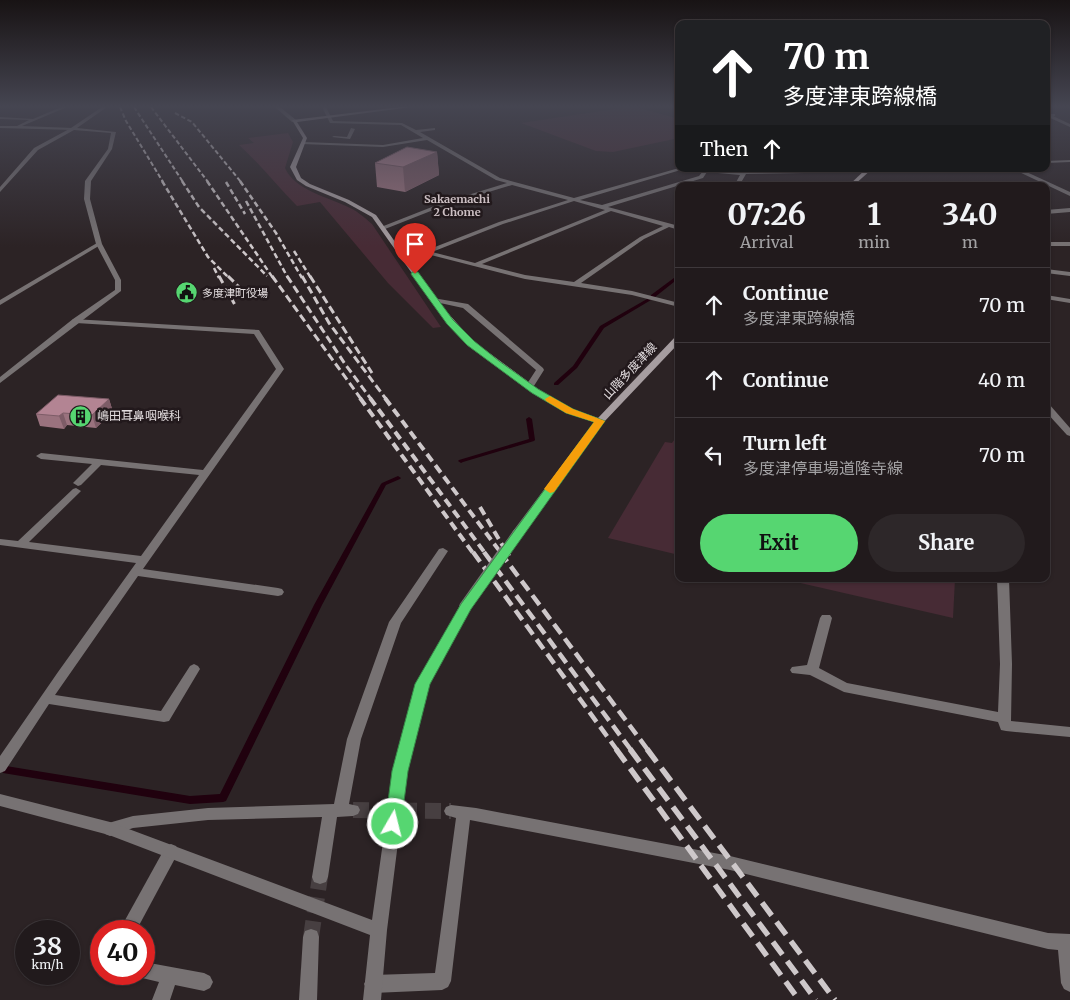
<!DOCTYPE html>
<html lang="en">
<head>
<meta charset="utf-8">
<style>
	:root { --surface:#211a1c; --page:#2d2729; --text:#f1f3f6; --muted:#a2a1a3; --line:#3e383b; --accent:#56d671 }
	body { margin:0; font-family:Merriweather,"Noto Sans JP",serif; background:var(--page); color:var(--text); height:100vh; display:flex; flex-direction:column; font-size:19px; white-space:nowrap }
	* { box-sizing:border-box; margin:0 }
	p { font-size:16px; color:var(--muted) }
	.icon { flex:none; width:28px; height:28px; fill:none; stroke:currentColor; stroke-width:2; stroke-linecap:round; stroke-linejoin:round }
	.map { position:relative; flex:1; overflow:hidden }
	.drawer { position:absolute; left:675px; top:182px; width:375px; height:400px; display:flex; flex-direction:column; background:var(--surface); border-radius:10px; box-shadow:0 1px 4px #0004,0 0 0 1px var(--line) }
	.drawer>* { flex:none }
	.hud { position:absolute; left:675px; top:20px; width:375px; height:152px; border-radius:10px; box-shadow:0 1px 4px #0004,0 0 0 1px var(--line); background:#202124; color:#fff; overflow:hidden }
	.speed { position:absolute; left:15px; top:920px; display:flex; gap:10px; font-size:25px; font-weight:700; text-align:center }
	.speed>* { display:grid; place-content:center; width:65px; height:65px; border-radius:50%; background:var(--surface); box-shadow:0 1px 4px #0004,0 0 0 1px var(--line); line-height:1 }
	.speed small { font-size:12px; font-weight:400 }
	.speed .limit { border:8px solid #d22; background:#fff; color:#111 }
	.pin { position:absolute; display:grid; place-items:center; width:42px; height:42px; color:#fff; margin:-51px -21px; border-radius:50% 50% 50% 0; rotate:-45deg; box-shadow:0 0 5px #0007 }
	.pin .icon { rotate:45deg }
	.me { position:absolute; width:55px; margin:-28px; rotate:8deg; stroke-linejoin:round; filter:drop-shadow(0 0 4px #0008) }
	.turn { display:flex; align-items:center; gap:18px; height:105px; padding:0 25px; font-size:22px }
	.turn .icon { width:65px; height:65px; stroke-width:2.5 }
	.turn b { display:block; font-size:35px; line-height:42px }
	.then { display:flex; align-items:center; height:48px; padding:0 25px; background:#0003; gap:10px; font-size:19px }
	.eta { display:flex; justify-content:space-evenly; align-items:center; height:85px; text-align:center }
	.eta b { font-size:30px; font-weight:700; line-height:35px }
	.action { display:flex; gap:10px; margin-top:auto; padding:10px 25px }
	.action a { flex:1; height:58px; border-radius:30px; background:var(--accent); color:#111; font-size:20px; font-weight:700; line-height:58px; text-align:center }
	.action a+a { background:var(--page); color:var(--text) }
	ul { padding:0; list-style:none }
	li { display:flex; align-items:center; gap:15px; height:75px; padding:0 25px; border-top:1px solid var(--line) }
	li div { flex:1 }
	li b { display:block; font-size:19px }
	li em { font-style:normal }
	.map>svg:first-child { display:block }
	.green { fill:#472b35 }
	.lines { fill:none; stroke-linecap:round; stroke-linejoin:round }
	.stream { fill:#20010e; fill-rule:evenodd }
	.minor-tunnel { stroke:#473f41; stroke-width:16; stroke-dasharray:16 8; stroke-linecap:butt }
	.minor { fill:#777273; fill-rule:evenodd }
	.tertiary { fill:#777273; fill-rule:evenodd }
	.secondary { fill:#a69da0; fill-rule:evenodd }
	.rail-far5 { stroke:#cec8ca; stroke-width:2; stroke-dasharray:4.5 2.5; stroke-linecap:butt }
	.rail-far4 { stroke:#cec8ca; stroke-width:2.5; stroke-dasharray:5.5 3; stroke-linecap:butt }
	.rail-far3 { stroke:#cec8ca; stroke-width:3; stroke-dasharray:8 4; stroke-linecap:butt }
	.rail-far2 { stroke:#cec8ca; stroke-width:4; stroke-dasharray:9 5; stroke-linecap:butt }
	.rail-far1 { stroke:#cec8ca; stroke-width:4.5; stroke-dasharray:12 6; stroke-linecap:butt }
	.rail { stroke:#cec8ca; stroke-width:5.5; stroke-dasharray:16 8; stroke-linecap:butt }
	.tertiary-bridge-far1 { stroke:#777273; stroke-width:9 }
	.tertiary-bridge { stroke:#777273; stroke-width:12 }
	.wall { fill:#9a727e }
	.shaded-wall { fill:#7d5c67 }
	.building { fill:#b38493; stroke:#7d5c67 }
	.route { fill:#56d671; stroke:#388b49 }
	.slow { fill:#f59e0b }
	.labels { text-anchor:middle; stroke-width:5; stroke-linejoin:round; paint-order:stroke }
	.far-neighbourhood-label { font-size:11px; font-weight:bold; fill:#ccbfc3; stroke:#22191c }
	.far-poi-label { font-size:11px; fill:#e3dddf; stroke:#22191c; text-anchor:start }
	.street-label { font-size:12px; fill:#e3dddf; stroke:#22191c }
	.poi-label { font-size:12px; fill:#e3dddf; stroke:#22191c; text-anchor:start }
</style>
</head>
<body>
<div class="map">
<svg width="1070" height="1000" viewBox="0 0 1070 1000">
	<rect width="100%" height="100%" fill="#2c2325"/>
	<g class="green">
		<path d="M628,107L640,108L679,119V138L613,152L596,151L521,123Z"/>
		<path d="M288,133L293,142L285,168C295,190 325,196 346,206C356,210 364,217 372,224L441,327L433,328L388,283L320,202L297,206C277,186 260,164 239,145L254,143L248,138Z"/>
		<path d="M679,433V555L608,538L665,442L672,443Z"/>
		<path d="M783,579H955L953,618Z"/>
	</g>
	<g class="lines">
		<g class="stream">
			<path d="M678,275H679V278L655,297H651V295Z"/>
			<path d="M647,299L651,300L604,328L577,368L558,385H554V383L573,366L600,326Z"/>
			<path d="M529,417L532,419L535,440L534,441L463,462L461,463L458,461L459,460L529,439L526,419Z"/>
			<path d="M398,476L401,478L400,479L386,485L322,605L226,801L223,802L190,804L3,773L2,770L3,767L6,766L190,796L220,794L314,605L381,484L382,483Z"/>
		</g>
		<g class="minor-tunnel">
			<path d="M353,810L451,811"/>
			<path d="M311,937L320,877"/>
		</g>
		<g class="minor">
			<path d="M61,107H67L22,126L73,128L75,130L0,128V126H17L29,120L0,119V117L33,119Z"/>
			<path d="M322,107H326L333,121L402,123L416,130L435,128V130L420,132L500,178L574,198L679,168L684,169L580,200L602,205L699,176L703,171L694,169L742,172L863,169H921L918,171L746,174L739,186H734L740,175L707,172L703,178L608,207L679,226V230L669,227L644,239L581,283L632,291L679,303V307L632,295L525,279L427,254L408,261H404V259L499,222L568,200L512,185L446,205L385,229H381V227L442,203L507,183L496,180L427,140L383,147L302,144L304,142L383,145L423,138L401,125L330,123ZM574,201L605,210L475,263L432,252L503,224ZM611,211L663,226L640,237L574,282L525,275L482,264Z"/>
			<path d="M1046,114H1055V116H1053L1070,124V127L1046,116Z"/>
			<path d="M351,128L355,129L350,139L332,137L334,136L347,137Z"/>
			<path d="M1070,160V162L1046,163V161Z"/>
			<path d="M1013,169H1020L1070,192V196Z"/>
			<path d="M946,183L948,184L949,186H944L943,185Z"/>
			<path d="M1070,208V212L1046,214V210Z"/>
			<rect x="1046" y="242" width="24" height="4"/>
			<path d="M97,243L102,244L0,305V300Z"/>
			<path d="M1046,269L1070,272V276L1046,273Z"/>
			<path d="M1046,295L1070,299V303L1046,299Z"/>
			<path d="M433,298L468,304L543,368L544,370L532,389H529L525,387L536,370L463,308L431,301V299Z"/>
			<path d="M73,319L259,330L284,369L143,569L278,588L282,589L284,592L282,595L278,596L138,576L55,695L161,711L190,666L194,664L198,666L200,669L169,721L164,722L49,704L5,771L0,773V756L58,672L136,563L0,545V539L18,541L73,489L76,488L81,491L79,493L29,542L141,556L199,475L101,465L81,485L78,486L73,483L92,464L41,459L36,456L41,453L203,470L276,369L254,334L76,323L72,321Z"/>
			<path d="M1046,403L1049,404L1070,428V436L1067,435L1046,412Z"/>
			<path d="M443,548L448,551L401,623L361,739L349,804L358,806L360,810L358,814L353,816L337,817L328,877L326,882L320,884L314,882L312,877L322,817L208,820L133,828L110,836L105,834L103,829L105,824L133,816L208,808L334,804L347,739L389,622L439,549Z"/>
			<path d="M997,579H1009L1012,664L1011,721L1070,727V737L1006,731L1001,730L998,722L844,692L810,675L792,673L790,670L792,667L807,665L820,618L822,615H830L832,618L819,668L847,683L998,712L1000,664Z"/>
			<path d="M451,805L476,808L730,856L1048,933L1070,934V992L1064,989L1061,983L1058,950L1048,949L730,870L470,820L451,981L448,987L442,990L373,993L367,990L364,984L367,978L373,975L435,973L456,818L446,815L444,811L446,807Z"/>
			<path d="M171,844L176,846L179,851L136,931H119L166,846Z"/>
			<path d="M311,929L317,931L319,937L317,1000H299L303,937L305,931Z"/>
			<path d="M144,962L204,973L210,976L213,982L210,988L204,991L175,985L170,1000H152L159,982L138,977L137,974H144Z"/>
		</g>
		<g class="tertiary">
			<path d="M102,107H107L77,128L116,132L112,149L91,181L90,199L102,244L121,280V291L0,383V377L73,319L115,290V280L96,244L84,199L85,181L108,149L111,133L74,130L38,150L0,192V187L34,148L71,128Z"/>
			<path d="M275,107H280L296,120V122H292Z"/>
			<path d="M600,418L604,421L521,535H513L512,533L513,531L597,419Z"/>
			<path d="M465,603L469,604L471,607L429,684L407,771L387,930L381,1000H363L370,935L109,835L0,806V794L110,822L372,920L393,771L417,684L459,607L461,604Z"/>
		</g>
		<g class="secondary">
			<path d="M400,107H412L297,122L307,138L296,167L301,178L310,184L349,200L376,215L437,301L473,341L538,389L572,409L598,418L676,336H679V343L603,423H597L566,413L532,393L467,345L433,303L372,217L345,202L306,186L297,180L290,167L303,138L292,120Z"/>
			<path d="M866,169H872L853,186H848Z"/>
		</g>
		<g class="rail-far5">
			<path d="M120,107L126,121L163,182"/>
			<path d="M134,107L183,182"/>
			<path d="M151,107L208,182"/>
			<path d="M175,113L192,122L241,182"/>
		</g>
		<g class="rail-far4">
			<path d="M162,181L208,257L229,278"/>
			<path d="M182,181L199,207L267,276"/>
			<path d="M207,181L273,278"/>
			<path d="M240,181L276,233L302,278"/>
			<path d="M226,182L245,214"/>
			<path d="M246,201L288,278"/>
			<path d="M294,251L311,278"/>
			<path d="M214,268L219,278"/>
		</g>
		<g class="rail-far3">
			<path d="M219,276L235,305"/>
			<path d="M228,276L245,293"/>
			<path d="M272,276L361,399"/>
			<path d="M287,276L345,364L371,399"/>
			<path d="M302,276L329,323L386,399"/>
			<path d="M310,276L372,373"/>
		</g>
		<g class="rail-far2">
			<path d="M360,398L473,553"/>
			<path d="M370,398L485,553"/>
			<path d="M385,398L501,553"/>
			<path d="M480,507L507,553"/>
		</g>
		<g class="rail-far1">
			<path d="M473,552L617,750"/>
			<path d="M484,552L631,750"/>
			<path d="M500,552L648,750"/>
			<path d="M507,552L509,556"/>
		</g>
		<g class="rail">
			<path d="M616,749L799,1000"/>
			<path d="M630,749L816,1000"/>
			<path d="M647,749L835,1000"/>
		</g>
		<path class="tertiary-bridge-far1" d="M503,553L517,533"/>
		<path class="tertiary-bridge" d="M465,607L504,552"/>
	</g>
	<g class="wall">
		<path d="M437,152L439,175L405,192L377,187L375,163Z"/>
		<path d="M109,399L113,412L96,428L67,425L64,429L40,426L36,414Z"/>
	</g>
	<g class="shaded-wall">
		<path d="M437,152L439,175L405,192L403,167Z"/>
		<path d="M109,399L113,412L96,428L92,415Z"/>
		<path d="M63,413L67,425L64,429L59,416Z"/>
	</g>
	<g class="building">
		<path d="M407,147L437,152L403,167L375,163Z"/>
		<path d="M58,395L109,399L92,415L63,413L59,416L36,414Z"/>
	</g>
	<linearGradient id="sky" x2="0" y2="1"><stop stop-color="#181314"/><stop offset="0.43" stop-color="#454551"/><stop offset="1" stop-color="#454551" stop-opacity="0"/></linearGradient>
	<rect width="1070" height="247" fill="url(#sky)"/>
	<path class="route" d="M412,272H418L453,320L474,341L499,361L538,389L573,409L605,421L471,609L430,684L408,771L401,824L399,829L393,831L387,829L385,824L392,771L415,684L461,604L594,422L566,413L532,393L467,345L447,324L411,274Z"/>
	<path class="slow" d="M550,396L573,409L605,421L554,492L550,493L544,489L594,422L566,413L546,401L545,399Z"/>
	<defs>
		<symbol id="civic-disc" viewBox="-11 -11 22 22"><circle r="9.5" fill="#56d671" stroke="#22191c"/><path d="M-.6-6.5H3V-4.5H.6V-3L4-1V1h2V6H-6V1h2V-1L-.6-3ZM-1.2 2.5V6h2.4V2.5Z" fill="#111"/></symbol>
		<symbol id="building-disc" viewBox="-11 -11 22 22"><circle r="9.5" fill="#56d671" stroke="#22191c"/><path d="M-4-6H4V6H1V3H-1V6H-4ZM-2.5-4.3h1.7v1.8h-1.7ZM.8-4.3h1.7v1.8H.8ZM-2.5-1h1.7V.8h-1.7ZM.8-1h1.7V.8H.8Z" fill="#111"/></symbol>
	</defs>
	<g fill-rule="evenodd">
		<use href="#civic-disc" x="174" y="280" width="25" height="25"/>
		<use href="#building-disc" x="68" y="404" width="25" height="25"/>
	</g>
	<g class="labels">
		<g class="far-neighbourhood-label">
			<text x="457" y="203">Sakaemachi<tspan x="457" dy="13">2 Chome</tspan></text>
		</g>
		<g class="far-poi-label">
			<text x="202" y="297">多度津町役場</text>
		</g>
		<g class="street-label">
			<text transform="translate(630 371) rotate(-47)" y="4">山階多度津線</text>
		</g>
		<g class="poi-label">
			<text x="97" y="420">嶋田耳鼻咽喉科</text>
		</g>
	</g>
</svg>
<div class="speed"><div>38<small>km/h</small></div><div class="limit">40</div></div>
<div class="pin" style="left:415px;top:274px;background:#d93025"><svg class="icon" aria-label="arrive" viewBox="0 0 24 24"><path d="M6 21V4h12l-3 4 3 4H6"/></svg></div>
<svg class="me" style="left:393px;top:824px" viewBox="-20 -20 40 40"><circle r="17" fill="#56d671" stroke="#fff" stroke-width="3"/><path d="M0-11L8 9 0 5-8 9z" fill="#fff"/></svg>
<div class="hud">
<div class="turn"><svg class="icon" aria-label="ahead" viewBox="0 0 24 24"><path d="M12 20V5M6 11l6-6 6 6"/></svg><div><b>70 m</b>多度津東跨線橋</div></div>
<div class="then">Then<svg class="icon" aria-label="ahead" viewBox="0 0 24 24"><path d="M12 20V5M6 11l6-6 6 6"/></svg></div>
</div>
<section class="drawer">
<div class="eta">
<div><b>07:26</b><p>Arrival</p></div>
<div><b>1</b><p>min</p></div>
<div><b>340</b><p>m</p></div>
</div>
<ul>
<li><svg class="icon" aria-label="ahead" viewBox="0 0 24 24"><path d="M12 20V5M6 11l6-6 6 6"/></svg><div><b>Continue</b><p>多度津東跨線橋</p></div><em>70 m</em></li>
<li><svg class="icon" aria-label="ahead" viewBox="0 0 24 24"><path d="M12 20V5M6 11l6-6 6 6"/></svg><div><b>Continue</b></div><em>40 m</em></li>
<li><svg class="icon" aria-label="left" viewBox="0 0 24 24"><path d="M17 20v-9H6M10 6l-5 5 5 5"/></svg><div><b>Turn left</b><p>多度津停車場道隆寺線</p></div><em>70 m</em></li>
</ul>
<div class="action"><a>Exit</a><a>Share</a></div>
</section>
</div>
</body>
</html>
